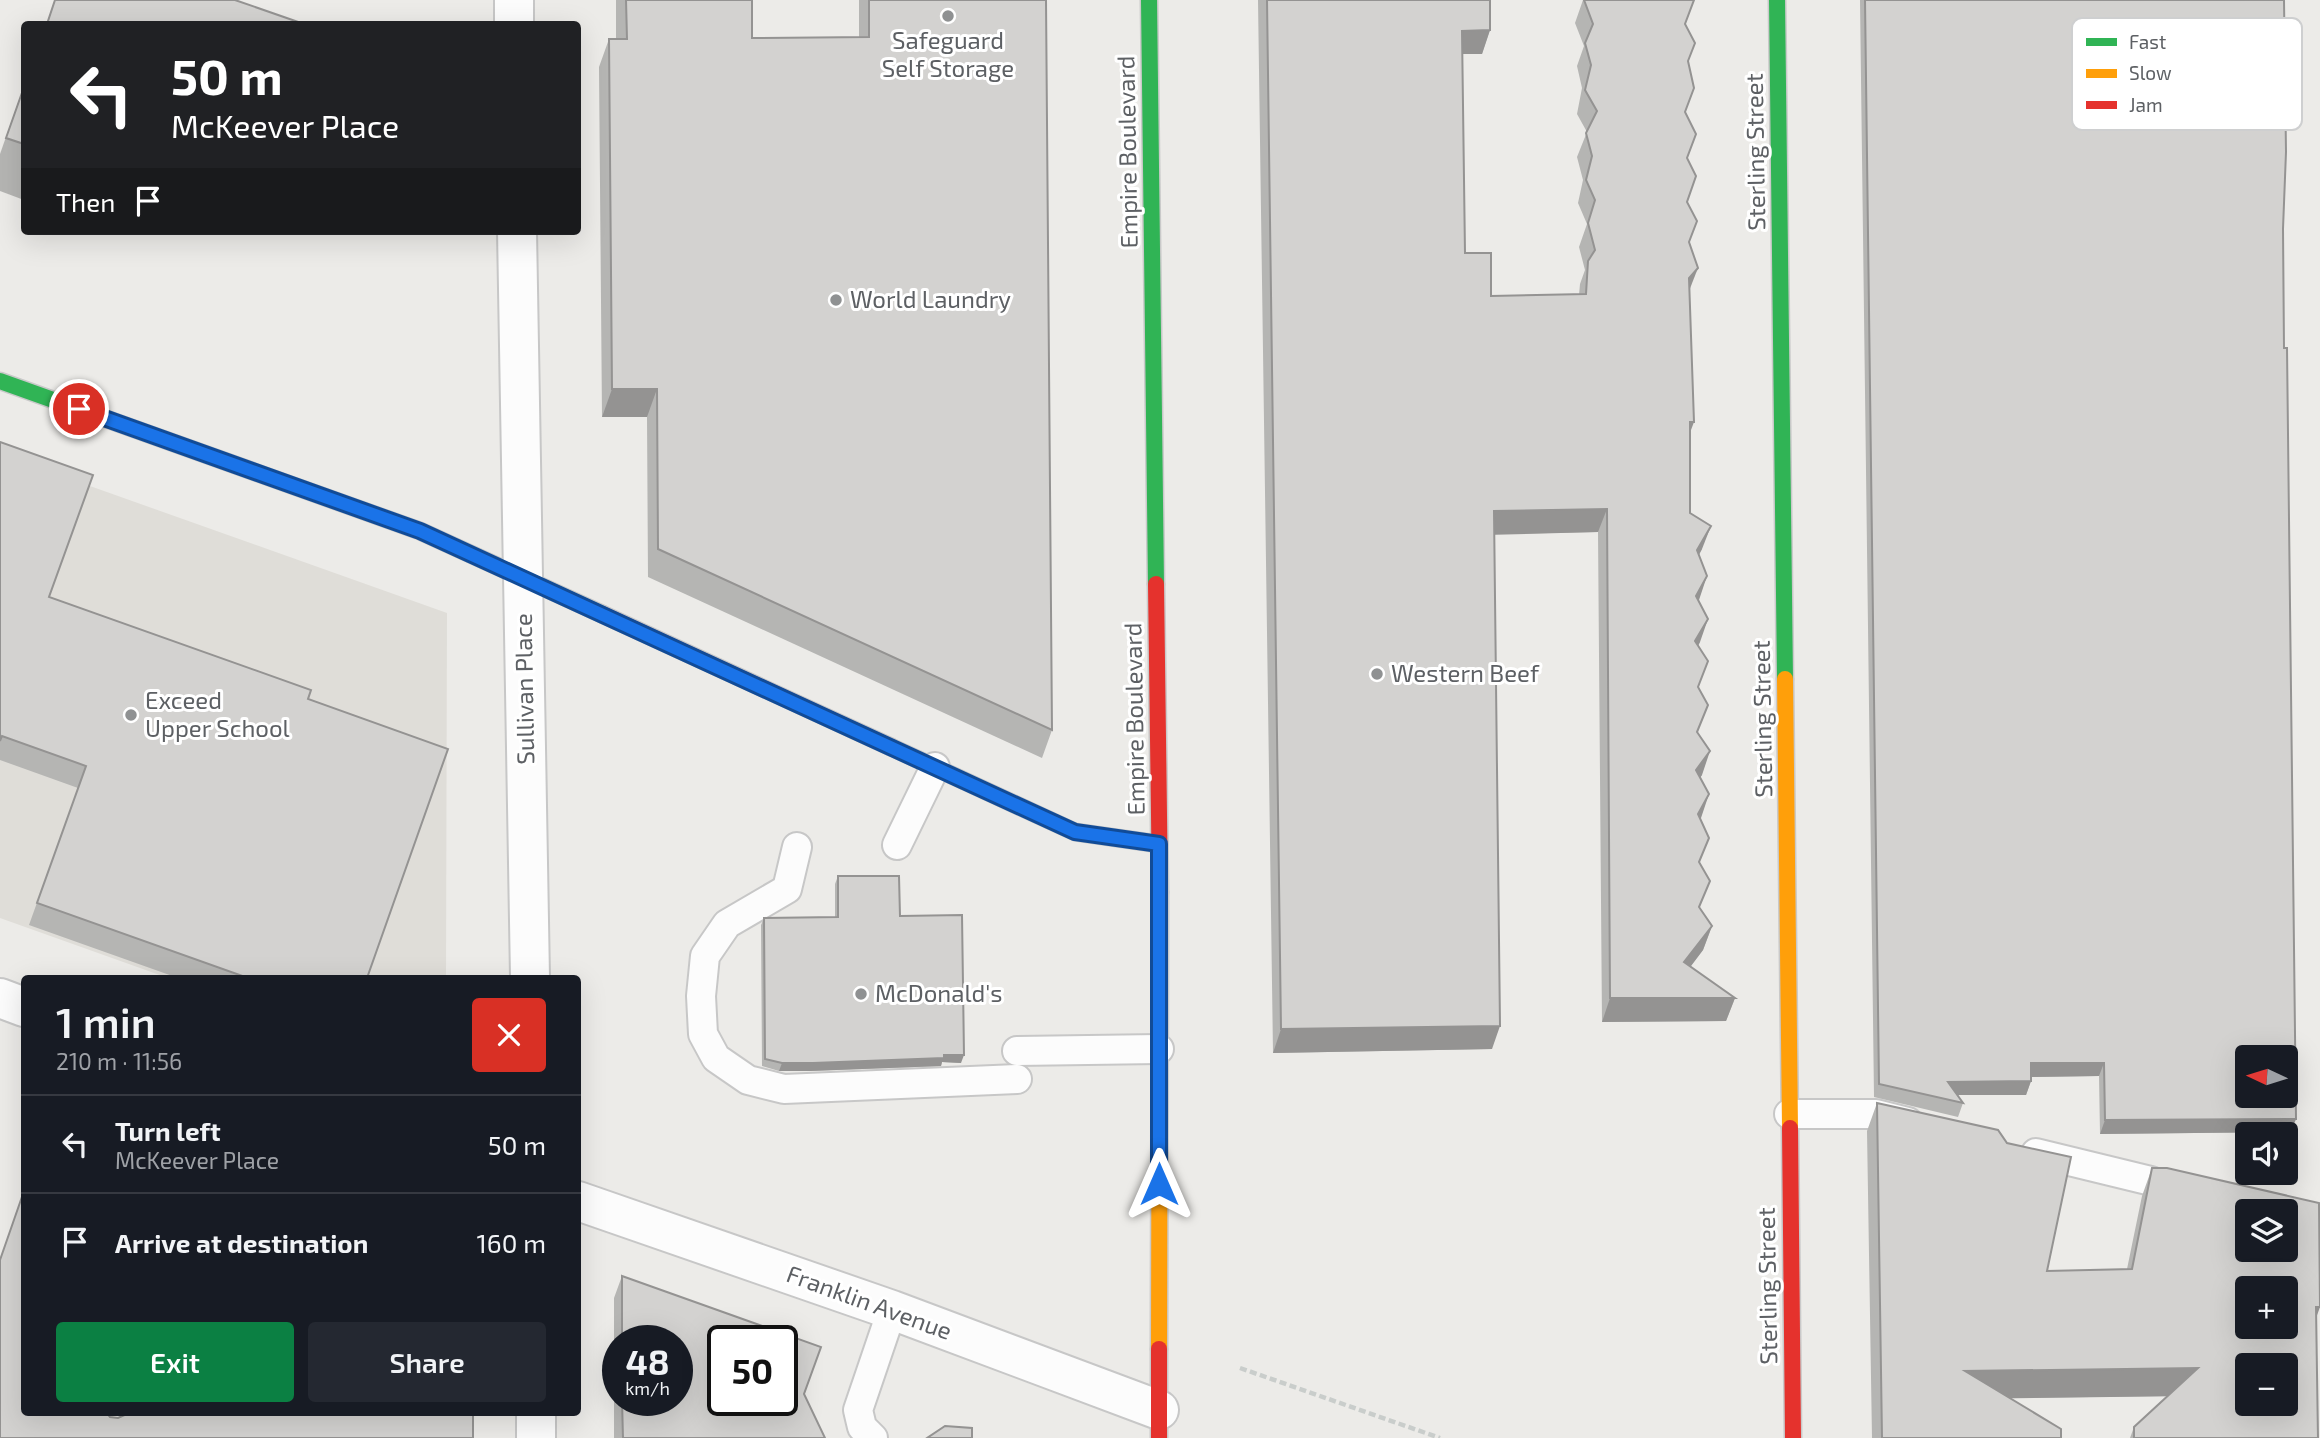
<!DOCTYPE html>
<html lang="en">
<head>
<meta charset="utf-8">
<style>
	:root { --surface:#171b24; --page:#242831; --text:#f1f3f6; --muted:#9ea1a6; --line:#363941; --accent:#0b8043 }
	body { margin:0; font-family:"Exo 2",sans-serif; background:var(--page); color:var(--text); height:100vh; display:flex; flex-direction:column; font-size:26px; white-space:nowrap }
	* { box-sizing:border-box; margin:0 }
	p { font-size:23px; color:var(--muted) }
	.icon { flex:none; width:38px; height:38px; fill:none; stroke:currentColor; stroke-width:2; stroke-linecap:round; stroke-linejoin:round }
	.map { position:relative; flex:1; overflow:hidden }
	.side { position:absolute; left:21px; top:975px; width:560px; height:441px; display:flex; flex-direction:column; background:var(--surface); border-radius:7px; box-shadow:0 7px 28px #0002 }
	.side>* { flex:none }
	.banner { position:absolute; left:21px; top:21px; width:560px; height:214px; border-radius:7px; box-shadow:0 7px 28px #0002; background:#202124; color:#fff; overflow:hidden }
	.needle { width:46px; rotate:274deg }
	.tools { position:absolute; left:2235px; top:1045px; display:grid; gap:14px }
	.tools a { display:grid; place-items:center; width:63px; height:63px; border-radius:7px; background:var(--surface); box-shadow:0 7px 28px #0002; font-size:35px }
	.speed { position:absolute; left:602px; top:1325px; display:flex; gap:14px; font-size:35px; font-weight:700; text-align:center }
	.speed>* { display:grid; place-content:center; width:91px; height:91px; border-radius:50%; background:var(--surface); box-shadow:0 7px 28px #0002; line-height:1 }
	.speed small { font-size:18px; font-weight:400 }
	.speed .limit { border:4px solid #111; border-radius:10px; background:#fff; color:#111 }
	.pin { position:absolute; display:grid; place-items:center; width:60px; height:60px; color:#fff; margin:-30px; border:4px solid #fff; border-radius:50%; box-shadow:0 2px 7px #0007 }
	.me { position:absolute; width:77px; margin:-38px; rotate:0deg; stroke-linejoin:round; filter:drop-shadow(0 0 5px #0008) }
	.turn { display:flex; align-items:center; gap:24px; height:147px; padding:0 35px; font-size:32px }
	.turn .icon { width:91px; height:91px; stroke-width:2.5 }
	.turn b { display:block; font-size:49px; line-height:60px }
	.then { display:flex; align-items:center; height:66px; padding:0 35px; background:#0003; gap:14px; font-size:26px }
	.round { display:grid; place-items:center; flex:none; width:74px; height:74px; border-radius:7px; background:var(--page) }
	.headline { display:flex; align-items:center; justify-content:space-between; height:119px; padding:0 35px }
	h1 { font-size:42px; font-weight:600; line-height:52px }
	.primary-button { display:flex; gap:14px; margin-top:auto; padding:14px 35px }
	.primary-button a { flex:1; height:80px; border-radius:7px; background:var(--accent); color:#fff; font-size:28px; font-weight:600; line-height:80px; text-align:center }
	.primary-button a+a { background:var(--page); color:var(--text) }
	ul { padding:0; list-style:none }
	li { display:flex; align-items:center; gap:21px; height:98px; padding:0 35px; border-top:2px solid var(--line) }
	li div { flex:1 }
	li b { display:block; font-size:26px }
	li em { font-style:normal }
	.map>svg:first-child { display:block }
	.education { fill:#dfddd8 }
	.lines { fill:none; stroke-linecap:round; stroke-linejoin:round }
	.lane-casing { stroke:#c7c7c7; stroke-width:32 }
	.street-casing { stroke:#c7c7c7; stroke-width:42 }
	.fast-casing { stroke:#c9c9c9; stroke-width:19 }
	.slow-casing { stroke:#c9c9c9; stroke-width:19 }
	.jam-casing { stroke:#c9c9c9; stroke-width:19 }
	.path { stroke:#c9cdcb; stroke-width:4.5; stroke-dasharray:7 3.5; stroke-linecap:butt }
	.lane { stroke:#fcfcfc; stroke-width:28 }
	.street { stroke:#fcfcfc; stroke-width:38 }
	.fast { stroke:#30b455; stroke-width:16 }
	.slow { stroke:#ff9f0a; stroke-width:16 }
	.jam { stroke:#e5322d; stroke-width:16 }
	.wall { fill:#b5b5b3; fill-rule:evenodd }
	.shaded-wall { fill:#949392 }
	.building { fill:#d3d2d0; stroke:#949392; stroke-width:2; fill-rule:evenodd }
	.route-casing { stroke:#114b97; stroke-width:18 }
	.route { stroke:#1a73e8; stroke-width:12 }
	.poi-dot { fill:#8f9192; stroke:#fff; stroke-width:2.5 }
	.labels { text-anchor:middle; stroke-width:6; stroke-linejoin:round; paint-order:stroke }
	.poi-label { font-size:24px; fill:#5d6064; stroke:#fff; text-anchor:start }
	.street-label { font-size:24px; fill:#5d6064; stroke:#fff }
	.key { fill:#fff; stroke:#cecfd0; stroke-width:2 }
	.key-label { font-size:19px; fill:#5d6064 }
</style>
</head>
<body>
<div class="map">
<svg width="2320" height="1438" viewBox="0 0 2320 1438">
	<rect width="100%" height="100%" fill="#ecebe8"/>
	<path class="education" d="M0,454L447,613L446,978H168L0,918Z"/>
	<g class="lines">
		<defs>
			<g id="lane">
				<path d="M897,845L935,767"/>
				<path d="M797,847L787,889L727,924L705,956L701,996L703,1034L716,1058L748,1080L784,1089L1017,1079"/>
				<path d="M1017,1051L1159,1049"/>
				<path d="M1789,1114H1876L1908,1122"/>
				<path d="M2036,1153L2151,1181"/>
				<path d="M873,1438L862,1427L858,1410L892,1310"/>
			</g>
			<g id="street">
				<path d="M514,0V24"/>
				<path d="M517,231L530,978"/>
				<path d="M0,998L24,1007"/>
				<path d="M578,1201L892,1310L1159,1410"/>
				<path d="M536,1412V1438"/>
			</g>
			<g id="fast">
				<path d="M1149,0L1156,584"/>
				<path d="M1777,0L1785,679"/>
				<path d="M0,381L420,531L602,614"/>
			</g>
			<g id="slow">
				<path d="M1785,679L1790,1128"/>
				<path d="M891,747L1075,832L1159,844"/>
				<path d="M1159,1349L1160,892"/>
			</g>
			<g id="jam">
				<path d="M1156,584L1160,892"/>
				<path d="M602,614L891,747"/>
				<path d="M1790,1128L1793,1438"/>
				<path d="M1159,1438V1349"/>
			</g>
		</defs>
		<use href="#lane" class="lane-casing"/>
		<use href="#street" class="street-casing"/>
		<use href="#fast" class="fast-casing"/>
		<use href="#slow" class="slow-casing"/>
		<use href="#jam" class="jam-casing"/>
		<path class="path" d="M1240,1368L1440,1438"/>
		<use href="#lane" class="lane"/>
		<use href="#street" class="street"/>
		<use href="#fast" class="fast"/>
		<use href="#slow" class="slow"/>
		<use href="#jam" class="jam"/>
	</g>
	<g class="wall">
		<path d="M616,0H752V38L859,37V0H1046L1052,730L1042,758L648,577L647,417H602L599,67L609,39H616Z"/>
		<path d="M1258,0H1490V30L1482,54H1462L1465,253L1491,296L1579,295L1580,284L1585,270L1579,247L1587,224L1578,203L1583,180L1577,157L1587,132L1577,114L1582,88L1577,66L1584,46L1575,23L1583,0H1694L1685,24L1695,43L1688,62L1685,113L1687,202L1697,221L1689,243L1690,513L1702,549L1699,555L1698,601L1700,642L1698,646V733L1702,775L1700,778L1699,908L1712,926L1703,950L1690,967L1735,998L1726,1021L1602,1022L1598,532L1494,534L1492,1049L1273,1053Z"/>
		<path d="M1860,0H2284L2283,229L2291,1132L2100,1134L2099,1076L2031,1077V1081L2026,1095H1958L1963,1103L1958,1117L1874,1097Z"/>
		<path d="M24,86V200L0,191V154Z"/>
		<path d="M0,442L49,597L308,699L367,978H178L29,925L78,788L0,760Z"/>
		<path d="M838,876L900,916L961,1063L942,1062L941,1066L810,1071H779L762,1066L761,925L764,918L835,917V884Z"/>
		<path d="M1877,1103L2047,1271L2127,1269L2142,1196L2152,1168L2316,1318L2318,1438H2130L2134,1427L2168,1396L2010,1398L2061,1438H1872L1867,1131Z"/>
		<path d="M622,1276L804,1394L825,1438H614V1298ZM618,1340H677V1400H618Z"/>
	</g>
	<g class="shaded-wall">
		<path d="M1490,30L1482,54H1453L1462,31Z"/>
		<path d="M1698,268L1689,291V278Z"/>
		<path d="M612,389H657L647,417H602Z"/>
		<path d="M1690,422H1694L1685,446Z"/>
		<path d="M1607,509L1598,532L1485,535L1494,511Z"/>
		<path d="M1711,526L1702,549L1688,574L1697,550Z"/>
		<path d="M1707,576L1699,600L1687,620L1696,596Z"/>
		<path d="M1708,619L1700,642L1687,665L1695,641Z"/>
		<path d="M1710,751L1702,775L1687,794L1696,770Z"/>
		<path d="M1709,794L1701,818L1689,838L1698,814Z"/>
		<path d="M1712,926L1703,950L1676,986L1684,962Z"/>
		<path d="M1610,998H1735L1726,1021L1602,1022Z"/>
		<path d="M1500,1026L1492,1049L1273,1053L1281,1029Z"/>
		<path d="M944,1055H964L961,1063L942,1062L941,1066L810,1071H779L782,1063Z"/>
		<path d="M2031,1063H2104L2099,1076L2026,1077Z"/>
		<path d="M2031,1081L2026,1095H1943L1948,1082Z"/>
		<path d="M2296,1119L2291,1132L2100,1134L2105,1120Z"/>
		<path d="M2316,1307H2320L2310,1335Z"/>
		<path d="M2198,1368L2188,1396L1954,1399L1965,1371Z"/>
	</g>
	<g class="building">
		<path d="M55,0H235L304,24H47Z"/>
		<path d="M626,0H752V38L869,37V0H1046L1052,730L658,549L657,389H612L609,39H627Z"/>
		<path d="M1267,0H1490V30L1462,31L1465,253H1491V296L1586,294L1588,261L1595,250L1588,223L1595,200L1586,180L1592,156L1586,133L1597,111L1585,90L1591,65L1585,43L1593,24L1584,0H1694L1685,24L1695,43L1688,61L1694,88L1685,112L1696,134L1687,158L1696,176L1687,202L1697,221L1689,242L1698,268L1689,278L1694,422H1690V513L1711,526L1697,550L1707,576L1696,596L1708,619L1695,641L1708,661L1698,687L1708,705L1697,732L1710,751L1696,770L1709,794L1698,814L1709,838L1699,862L1710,881L1699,907L1712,926L1684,962L1735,998H1610L1607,509L1494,511L1500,1026L1281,1029Z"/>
		<path d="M1865,0H2284L2286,152L2283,229L2284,348H2287L2296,1119L2105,1120L2104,1063H2031V1081L1948,1082L1963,1103L1879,1084ZM2247,1057H2286V1096H2247Z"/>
		<path d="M24,87V144L6,138Z"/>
		<path d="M0,442L93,475L49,597L311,690L308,699L448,749L367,978H248L37,903L86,766L2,736L0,741Z"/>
		<path d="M838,876H899L900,916L962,915L964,1055H944V1058L813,1063H782L765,1059L764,918L838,917Z"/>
		<path d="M1877,1103L1998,1130L2007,1143L2071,1157L2047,1271L2132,1269L2152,1168H2167L2319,1203L2320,1307H2316L2318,1438H2134V1427L2198,1368L1965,1371L2061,1429V1438H1882ZM2247,1211H2286V1250H2247ZM2247,1288H2286V1326H2247ZM2247,1365H2286V1404H2247Z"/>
		<path d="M24,1191V1412H106L110,1417L118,1418L127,1414L128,1412H473V1438H0V1260Z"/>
		<path d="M622,1276L821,1347L804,1394L825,1438H623L622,1400H677V1340H622ZM723,1340H782V1400H723Z"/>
		<path d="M945,1426L972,1428V1438H927Z"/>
	</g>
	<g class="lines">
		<defs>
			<path id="route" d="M79,409L420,531L1075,832L1159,844V1184"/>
		</defs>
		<use href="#route" class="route-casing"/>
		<use href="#route" class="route"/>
	</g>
	<g class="poi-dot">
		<circle cx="948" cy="16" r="7"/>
		<circle cx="836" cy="300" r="7"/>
		<circle cx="1377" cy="674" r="7"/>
		<circle cx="131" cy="715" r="7"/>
		<circle cx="861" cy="994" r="7"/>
	</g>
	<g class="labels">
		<g class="poi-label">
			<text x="948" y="49" text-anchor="middle">Safeguard<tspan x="948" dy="28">Self Storage</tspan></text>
			<text x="850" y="308">World Laundry</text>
			<text x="1391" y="682">Western Beef</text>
			<text x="145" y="709">Exceed<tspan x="145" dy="28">Upper School</tspan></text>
			<text x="875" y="1002">McDonald's</text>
		</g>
		<g class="street-label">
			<text transform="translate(1128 152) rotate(-91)" y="8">Empire Boulevard</text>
			<text transform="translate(1756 152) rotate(-91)" y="8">Sterling Street</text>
			<text transform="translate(525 689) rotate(-91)" y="8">Sullivan Place</text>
			<text transform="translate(1135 719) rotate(-91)" y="8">Empire Boulevard</text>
			<text transform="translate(1763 719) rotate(-91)" y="8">Sterling Street</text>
			<text transform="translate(1768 1286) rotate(-91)" y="8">Sterling Street</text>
			<text transform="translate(869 1303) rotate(20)" y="8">Franklin Avenue</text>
		</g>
	</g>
	<rect x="2072" y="18" width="230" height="112" rx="10" class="key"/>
	<rect x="2086" y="38" width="31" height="8" fill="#30b455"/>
	<rect x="2086" y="69" width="31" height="9" fill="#ff9f0a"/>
	<rect x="2086" y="101" width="31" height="8" fill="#e5322d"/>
	<g class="key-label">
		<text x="2129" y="49">Fast</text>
		<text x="2129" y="80">Slow</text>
		<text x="2129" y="112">Jam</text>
	</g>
</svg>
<div class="tools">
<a><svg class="needle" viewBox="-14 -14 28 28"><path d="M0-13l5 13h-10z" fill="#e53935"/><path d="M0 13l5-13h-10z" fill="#9ea1a6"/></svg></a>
<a><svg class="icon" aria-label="sound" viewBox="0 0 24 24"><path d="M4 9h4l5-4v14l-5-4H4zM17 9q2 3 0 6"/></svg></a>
<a><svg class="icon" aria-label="layers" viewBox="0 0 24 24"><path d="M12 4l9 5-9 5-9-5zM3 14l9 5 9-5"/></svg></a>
<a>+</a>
<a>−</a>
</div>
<div class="speed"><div>48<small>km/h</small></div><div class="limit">50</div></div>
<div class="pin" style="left:79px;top:409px;background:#d93025"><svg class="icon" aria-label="arrive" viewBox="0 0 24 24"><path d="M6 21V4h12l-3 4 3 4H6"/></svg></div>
<svg class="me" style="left:1159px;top:1184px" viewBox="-20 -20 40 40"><path d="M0-17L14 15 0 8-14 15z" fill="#1a73e8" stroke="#fff" stroke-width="4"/></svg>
<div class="banner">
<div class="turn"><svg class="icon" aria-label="left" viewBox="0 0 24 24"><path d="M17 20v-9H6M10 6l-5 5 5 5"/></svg><div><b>50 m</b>McKeever Place</div></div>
<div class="then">Then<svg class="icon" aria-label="arrive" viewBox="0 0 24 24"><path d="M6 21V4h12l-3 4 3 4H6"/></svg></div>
</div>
<section class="side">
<div class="headline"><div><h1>1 min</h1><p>210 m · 11:56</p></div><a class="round" style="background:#d93025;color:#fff"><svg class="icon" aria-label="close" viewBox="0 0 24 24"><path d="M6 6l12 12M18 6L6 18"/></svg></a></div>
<ul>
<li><svg class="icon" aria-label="left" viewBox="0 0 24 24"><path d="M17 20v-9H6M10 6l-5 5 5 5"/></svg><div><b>Turn left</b><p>McKeever Place</p></div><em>50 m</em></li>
<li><svg class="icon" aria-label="arrive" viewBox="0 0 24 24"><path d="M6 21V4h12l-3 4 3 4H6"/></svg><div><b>Arrive at destination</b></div><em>160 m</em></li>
</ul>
<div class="primary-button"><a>Exit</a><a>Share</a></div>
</section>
</div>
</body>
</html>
